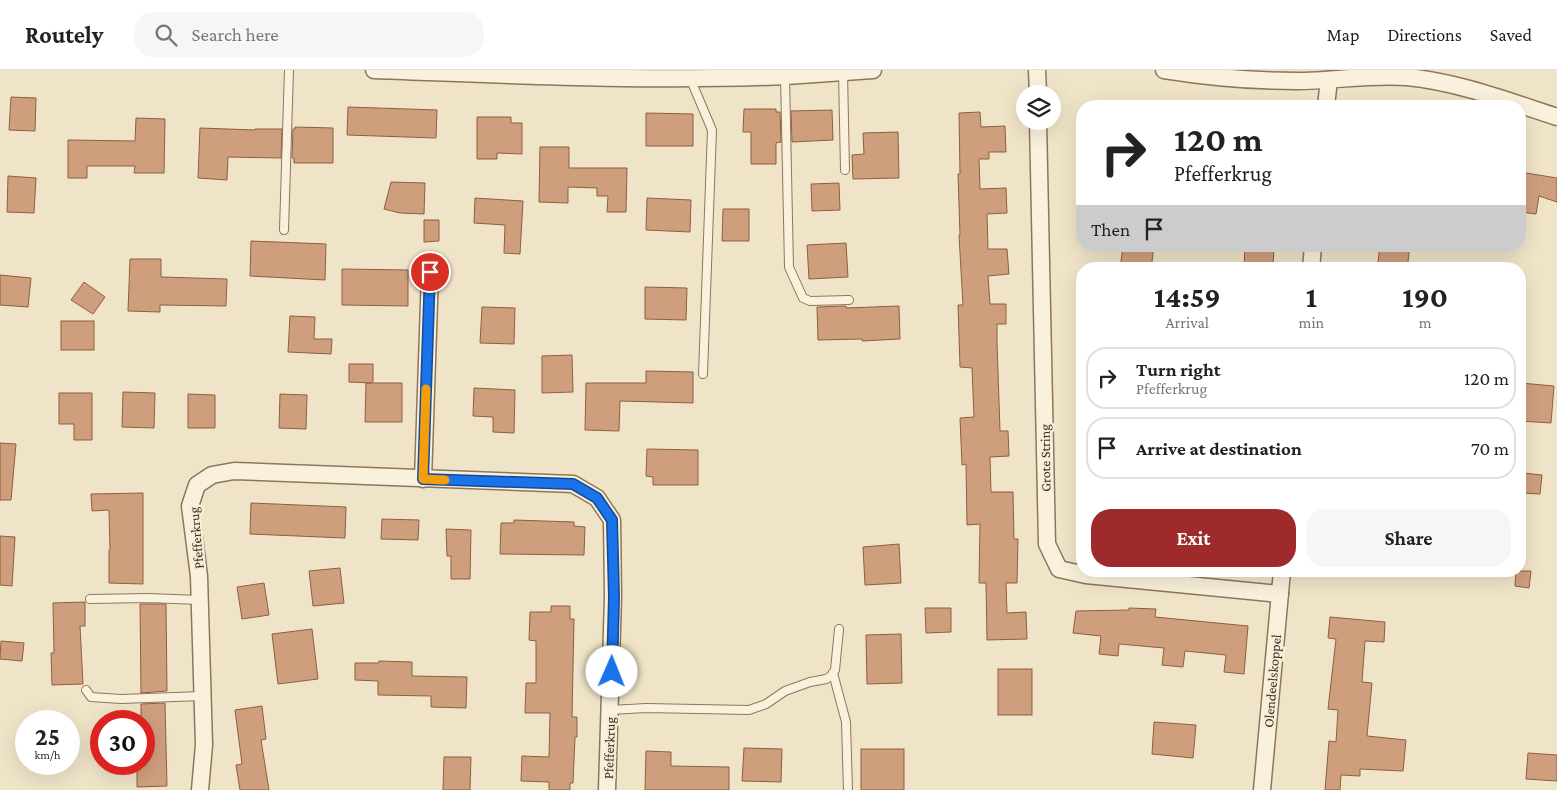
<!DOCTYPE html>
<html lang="en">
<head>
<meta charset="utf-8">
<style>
	:root { --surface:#fff; --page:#f6f6f6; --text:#222; --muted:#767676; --line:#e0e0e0; --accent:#9e2a2b }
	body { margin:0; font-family:"Crimson Pro",serif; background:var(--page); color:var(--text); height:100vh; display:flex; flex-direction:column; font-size:19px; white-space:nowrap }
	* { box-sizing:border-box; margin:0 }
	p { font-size:16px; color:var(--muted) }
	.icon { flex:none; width:28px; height:28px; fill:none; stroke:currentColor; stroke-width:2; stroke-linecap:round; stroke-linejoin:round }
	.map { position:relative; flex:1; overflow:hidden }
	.sheet { position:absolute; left:1076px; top:192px; width:450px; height:315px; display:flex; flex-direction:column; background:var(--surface); border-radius:20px; box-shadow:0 5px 20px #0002 }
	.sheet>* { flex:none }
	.hud { position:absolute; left:1076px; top:30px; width:450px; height:152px; border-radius:20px; box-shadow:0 5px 20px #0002; background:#fff; color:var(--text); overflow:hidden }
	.buttons { position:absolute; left:1016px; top:15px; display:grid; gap:10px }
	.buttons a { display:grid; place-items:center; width:45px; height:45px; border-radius:50%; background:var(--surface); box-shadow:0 5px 20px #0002; font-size:25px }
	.speed { position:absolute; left:15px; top:640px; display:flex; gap:10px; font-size:25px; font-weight:700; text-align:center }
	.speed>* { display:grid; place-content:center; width:65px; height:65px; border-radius:50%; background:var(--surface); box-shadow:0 5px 20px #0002; line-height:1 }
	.speed small { font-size:12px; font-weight:400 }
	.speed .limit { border:8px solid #d22; background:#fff; color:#111 }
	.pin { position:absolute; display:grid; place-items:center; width:42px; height:42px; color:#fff; margin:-21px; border:2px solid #fff; border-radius:50%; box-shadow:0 1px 5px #0007 }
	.me { position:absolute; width:55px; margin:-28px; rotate:1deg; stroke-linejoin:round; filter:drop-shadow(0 0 4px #0008) }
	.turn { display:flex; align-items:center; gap:18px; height:105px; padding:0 15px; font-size:22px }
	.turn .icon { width:65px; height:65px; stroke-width:2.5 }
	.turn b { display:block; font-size:35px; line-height:42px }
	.then { display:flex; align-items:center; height:48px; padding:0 15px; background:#0003; gap:10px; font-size:19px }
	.eta { display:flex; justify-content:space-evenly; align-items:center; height:85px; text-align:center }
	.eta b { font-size:30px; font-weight:700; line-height:35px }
	.action { display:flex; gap:10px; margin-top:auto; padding:10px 15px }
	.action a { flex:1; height:58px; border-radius:20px; background:var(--accent); color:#fff; font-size:20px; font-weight:700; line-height:58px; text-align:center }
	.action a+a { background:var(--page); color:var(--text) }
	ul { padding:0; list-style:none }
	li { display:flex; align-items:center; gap:15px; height:62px; margin:0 10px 8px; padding:0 5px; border:2px solid var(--line); border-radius:20px }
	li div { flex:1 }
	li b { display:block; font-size:19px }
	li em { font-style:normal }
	header { display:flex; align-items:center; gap:30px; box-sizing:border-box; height:70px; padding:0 25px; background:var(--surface); border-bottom:1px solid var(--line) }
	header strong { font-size:24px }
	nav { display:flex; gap:28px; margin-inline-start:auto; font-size:18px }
	.search { width:350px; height:45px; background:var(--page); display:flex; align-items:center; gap:12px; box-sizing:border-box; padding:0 18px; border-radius:20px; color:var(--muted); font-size:19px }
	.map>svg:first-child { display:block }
	.building { fill:#cf9f7d; stroke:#8d5f41 }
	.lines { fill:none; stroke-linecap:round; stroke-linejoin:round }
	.service-casing { stroke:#8d765c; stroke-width:10 }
	.minor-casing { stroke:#8d765c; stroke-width:19 }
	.service { stroke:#faf1dc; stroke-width:8 }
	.minor { stroke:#faf1dc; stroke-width:16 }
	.route-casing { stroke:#114b97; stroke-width:12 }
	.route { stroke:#1a73e8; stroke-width:9 }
	.slow { stroke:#f59e0b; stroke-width:9 }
	.labels { text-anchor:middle; stroke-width:5; stroke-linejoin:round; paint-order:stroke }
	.street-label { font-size:14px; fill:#3d2e20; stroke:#f7eed8 }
</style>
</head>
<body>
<header>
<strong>Routely</strong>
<div class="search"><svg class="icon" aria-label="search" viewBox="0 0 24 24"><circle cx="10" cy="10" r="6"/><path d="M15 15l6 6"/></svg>Search here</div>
<nav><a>Map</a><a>Directions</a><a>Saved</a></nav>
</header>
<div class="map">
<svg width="1557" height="720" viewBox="0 0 1557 720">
	<rect width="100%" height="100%" fill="#f0e4c8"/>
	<g class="building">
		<path d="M11,27L36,28L35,61L9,60Z"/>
		<path d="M348,37L437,40L436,68L347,65Z"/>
		<path d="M744,39H776V42H780L781,72L776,73V94H751V62H743Z"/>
		<path d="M832,40L833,70L792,72L791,41Z"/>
		<path d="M980,42L981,57L1005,56L1006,82H989V89H979L980,119L1006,118L1007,143L987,144L988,179H1007L1009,204L988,206L990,234H1006V254H997V272L1000,361H1008L1009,386L990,387L991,422H1013L1014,469H1018L1017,513H1006L1007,543L1026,542L1027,569L987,570L986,513H979L980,454L967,455L966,394L962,395L960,348L974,347L972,298L960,297L958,235H963L959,165H960L958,104H960L959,43Z"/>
		<path d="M646,43L693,44V76H646Z"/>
		<path d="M477,47H511V53H522V84L497,83V89H477Z"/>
		<path d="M136,48L165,49L164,103H134L135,96H87V108H68V70L135,71Z"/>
		<path d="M295,57L333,58V93H294V88H292L293,59H295Z"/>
		<path d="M200,58L255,60V59H282L281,88L228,87L227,110L198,108Z"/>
		<path d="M898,62L899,108L853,109L852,85L864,84L863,63Z"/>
		<path d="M540,77H569V98H627L626,142H607L608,126H597V118L568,117V133L539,132Z"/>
		<path d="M1520,102L1557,108V132L1539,126L1536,144L1520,142Z"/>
		<path d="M8,106L36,108L34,143L7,142Z"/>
		<path d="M391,112L425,113L424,144L400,143L384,139Z"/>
		<path d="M839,113L840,140L812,141L811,114Z"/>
		<path d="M475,128L523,131L520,184L504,183L505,155L474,153Z"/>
		<path d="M647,128L691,130L690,162L646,160Z"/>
		<path d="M723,139H749V171H722Z"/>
		<path d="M424,150H439V171L424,172Z"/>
		<path d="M251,171L326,174L325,210L250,206Z"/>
		<path d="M846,173L848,207L809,209L807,175Z"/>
		<path d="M1123,176H1154L1151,199H1120Z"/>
		<path d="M1245,176H1274L1273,199H1244Z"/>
		<path d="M1380,176H1410L1407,199H1377Z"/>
		<path d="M130,189H161V207L227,209L226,236L160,235V242L128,241Z"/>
		<path d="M342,199L408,200V236L342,235Z"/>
		<path d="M0,205L31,208L28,237L0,235Z"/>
		<path d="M84,212L105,227L93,244L71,230Z"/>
		<path d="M645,217L687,218L686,250L645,249Z"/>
		<path d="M846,236V238L899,236L900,269L862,271V269L818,270L817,237Z"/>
		<path d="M482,237L515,238L514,274L480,273Z"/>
		<path d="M290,246L315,247L314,269H332L331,284L288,282Z"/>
		<rect x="61" y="251" width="33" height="29"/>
		<path d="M572,285L573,322L542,323V286Z"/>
		<path d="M349,294H373V313H402V352H365L366,313H372L349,312Z"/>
		<path d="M646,301L693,302V333L620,331L619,361L585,360L586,313H646Z"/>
		<path d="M1520,313L1554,316L1551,353L1520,351Z"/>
		<path d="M474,318L515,320L514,363L493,362V347L473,346Z"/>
		<path d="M123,322L155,323L154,358L122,357Z"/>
		<path d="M59,323H92V370H74V354H59Z"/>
		<path d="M188,324L215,325V358H188Z"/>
		<path d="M280,324L307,325L306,359L279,358Z"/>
		<path d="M0,373L16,374L11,430H0Z"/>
		<path d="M647,379L698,380V415H653V407L646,406Z"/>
		<path d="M1523,403L1542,405L1540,424L1521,423Z"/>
		<path d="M143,423V514L109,513V480H110L109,440L92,441L91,424Z"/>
		<path d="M251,433L346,437L345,468L250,464Z"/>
		<path d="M382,449L419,450L418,470L381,469Z"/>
		<path d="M514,450L574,452V456L585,457L584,485L500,484L501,453H514Z"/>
		<path d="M446,459L471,460L470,509H451V486H447Z"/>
		<path d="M0,466L15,467L12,516L0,515Z"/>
		<path d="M899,474L901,513L865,515L863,477Z"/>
		<path d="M340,498L344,533L313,536L309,501Z"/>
		<path d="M1516,501H1531L1529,518L1515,516Z"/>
		<path d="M264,513L269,545L242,549L237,517Z"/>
		<path d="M85,532V556H80L83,614L52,615L51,583H54L53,533Z"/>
		<path d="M140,534H166L167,621L141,623Z"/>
		<path d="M551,536H570V549H574L572,647H577V667H575L573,713H570V720H549V712L521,711L522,686L549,687L550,643H525L526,613H536V571L529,570L530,542H551Z"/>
		<path d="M925,538H951V562L926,563Z"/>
		<path d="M1129,538L1156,539L1155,547L1248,556L1244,604L1224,602L1226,585L1185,581L1183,597L1162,595L1164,578L1119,574L1118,586L1099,584L1101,566L1073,563L1076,541L1129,540Z"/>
		<path d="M1330,547L1385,552L1384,572L1365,571L1362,612L1372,613L1367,666L1406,670L1403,701L1360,699V706L1341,705L1340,720H1325L1329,671L1336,672L1338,640L1328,639L1336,569L1328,568Z"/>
		<path d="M312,559L318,609L278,614L272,564Z"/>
		<path d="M901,564L902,613L867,614L866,565Z"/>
		<path d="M1,571L24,573L22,591L0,589Z"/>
		<path d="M379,591L412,592V606L467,607L466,638L431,637V626L378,625V611L355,610V593H379Z"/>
		<rect x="998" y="599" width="34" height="46"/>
		<path d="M165,633L167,716L137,717V694H144V651H141V634Z"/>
		<path d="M262,636L266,669L261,670L269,720H240L236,695L242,694L235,640Z"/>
		<path d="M1154,652L1196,655L1193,688L1152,684Z"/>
		<path d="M744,678L782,679L781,712L742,711Z"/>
		<rect x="861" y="679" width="43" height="41"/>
		<path d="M646,681L671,682V696L729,697V720H645Z"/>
		<path d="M1528,683L1557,685V711L1526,709Z"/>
		<path d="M444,687H471L470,720H443Z"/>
	</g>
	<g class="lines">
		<defs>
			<g id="service">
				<path d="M843,2L845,100"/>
				<path d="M785,6L789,197L803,228L810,231L849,230"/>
				<path d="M690,8L712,60L703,304"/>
				<path d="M284,160L289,0"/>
				<path d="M90,529L148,528L200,530"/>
				<path d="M833,603L846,652L848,720"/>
				<path d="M86,620L91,627L121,629L202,626"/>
				<path d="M611,640L646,638L749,640L766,634L785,621L810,612L826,609L831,606L835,600L839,559"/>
			</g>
			<g id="minor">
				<path d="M374,0C511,5 649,12 786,6C815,4 844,2 873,0"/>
				<path d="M1037,0L1038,24"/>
				<path d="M1164,0C1208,7 1252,11 1297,11C1333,11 1370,4 1407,7C1458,12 1508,31 1557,47"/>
				<path d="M1326,36L1329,10"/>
				<path d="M1038,51L1047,474L1059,499L1086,505L1280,524"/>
				<path d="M1311,199L1313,176"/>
				<path d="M423,409L430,203"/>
				<path d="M200,720L204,675L199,506L190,436L197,415L212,405L234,401L573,414L597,428L612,450L613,527L607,720"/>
				<path d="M1262,720L1282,501"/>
			</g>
		</defs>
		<use href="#service" class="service-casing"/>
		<use href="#minor" class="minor-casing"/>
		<use href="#service" class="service"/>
		<use href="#minor" class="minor"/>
	</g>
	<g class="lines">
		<defs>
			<path id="route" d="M430,202L423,409L573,414L597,428L612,450L614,527L612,602"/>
		</defs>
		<use href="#route" class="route-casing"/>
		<use href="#route" class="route"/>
		<path class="slow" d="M426,319L423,409L445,410"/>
	</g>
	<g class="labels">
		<g class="street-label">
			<text transform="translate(1045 388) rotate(-91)" y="5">Grote String</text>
			<text transform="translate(196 468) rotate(-95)" y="5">Pfefferkrug</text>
			<text transform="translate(1272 611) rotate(-85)" y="5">Olendeelskoppel</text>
			<text transform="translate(609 678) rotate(-88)" y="5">Pfefferkrug</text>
		</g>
	</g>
</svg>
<div class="buttons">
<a><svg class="icon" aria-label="layers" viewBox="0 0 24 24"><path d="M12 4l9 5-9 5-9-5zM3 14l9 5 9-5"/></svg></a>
</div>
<div class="speed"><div>25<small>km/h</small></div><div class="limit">30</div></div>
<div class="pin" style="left:430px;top:202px;background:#d93025"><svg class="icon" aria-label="arrive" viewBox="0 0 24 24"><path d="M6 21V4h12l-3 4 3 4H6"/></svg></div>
<svg class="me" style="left:612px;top:602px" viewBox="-20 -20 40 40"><circle r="19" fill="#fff"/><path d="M0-13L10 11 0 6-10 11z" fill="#1a73e8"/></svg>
<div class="hud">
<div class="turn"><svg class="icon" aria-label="right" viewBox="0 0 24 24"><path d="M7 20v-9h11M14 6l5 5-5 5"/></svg><div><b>120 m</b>Pfefferkrug</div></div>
<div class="then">Then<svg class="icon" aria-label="arrive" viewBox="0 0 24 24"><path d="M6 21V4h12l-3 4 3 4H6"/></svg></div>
</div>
<section class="sheet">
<div class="eta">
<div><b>14:59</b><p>Arrival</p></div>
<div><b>1</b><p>min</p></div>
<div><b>190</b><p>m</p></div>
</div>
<ul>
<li><svg class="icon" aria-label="right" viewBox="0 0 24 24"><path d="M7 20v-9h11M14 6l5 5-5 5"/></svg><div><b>Turn right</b><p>Pfefferkrug</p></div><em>120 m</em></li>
<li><svg class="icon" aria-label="arrive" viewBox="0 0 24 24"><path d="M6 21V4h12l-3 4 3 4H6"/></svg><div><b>Arrive at destination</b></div><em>70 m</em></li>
</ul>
<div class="action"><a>Exit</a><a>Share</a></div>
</section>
</div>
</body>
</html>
